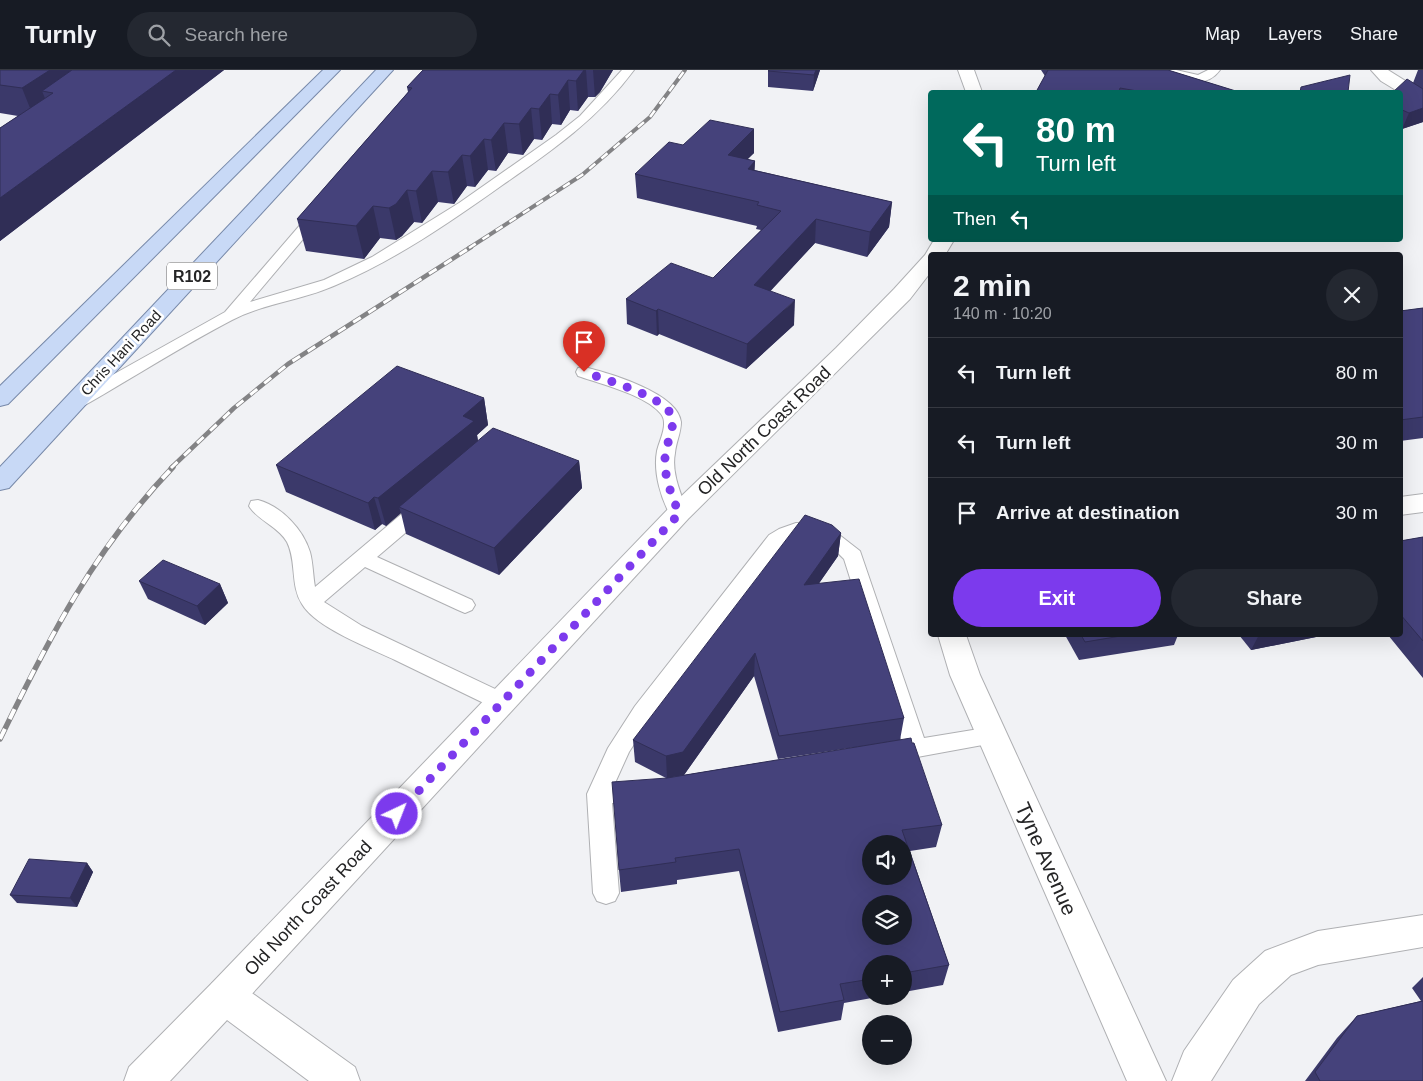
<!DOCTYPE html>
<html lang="en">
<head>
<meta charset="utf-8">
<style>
	:root { --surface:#171b24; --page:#242831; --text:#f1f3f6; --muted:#9ea1a6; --line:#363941; --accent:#7c3aed }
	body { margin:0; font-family:Arial,sans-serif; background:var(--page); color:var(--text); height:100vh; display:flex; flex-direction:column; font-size:19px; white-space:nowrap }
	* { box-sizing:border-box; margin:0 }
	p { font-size:16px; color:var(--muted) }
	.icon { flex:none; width:28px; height:28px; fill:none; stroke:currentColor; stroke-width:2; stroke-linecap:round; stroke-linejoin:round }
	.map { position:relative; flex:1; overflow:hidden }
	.panel { position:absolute; left:928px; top:182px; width:475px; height:385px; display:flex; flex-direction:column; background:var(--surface); border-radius:5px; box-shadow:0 5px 20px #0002 }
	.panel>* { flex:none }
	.guide { position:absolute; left:928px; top:20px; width:475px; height:152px; border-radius:5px; box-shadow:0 5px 20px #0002; background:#00695c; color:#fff; overflow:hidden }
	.buttons { position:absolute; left:862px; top:765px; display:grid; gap:10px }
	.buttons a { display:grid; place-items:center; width:50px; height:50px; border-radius:50%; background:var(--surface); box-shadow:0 5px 20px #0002; font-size:25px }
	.pin { position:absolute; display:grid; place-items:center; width:42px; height:42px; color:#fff; margin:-51px -21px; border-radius:50% 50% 50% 0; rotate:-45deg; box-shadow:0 0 5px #0007 }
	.pin .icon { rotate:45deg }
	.me { position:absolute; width:55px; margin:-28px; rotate:43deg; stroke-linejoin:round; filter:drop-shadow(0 0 4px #0008) }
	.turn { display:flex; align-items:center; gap:18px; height:105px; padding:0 25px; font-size:22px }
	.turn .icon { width:65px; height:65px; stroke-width:2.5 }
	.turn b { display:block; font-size:35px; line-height:42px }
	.then { display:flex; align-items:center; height:48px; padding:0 25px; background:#0003; gap:10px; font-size:19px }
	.round { display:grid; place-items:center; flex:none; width:52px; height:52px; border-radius:26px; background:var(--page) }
	.headline { display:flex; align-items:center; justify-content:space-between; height:85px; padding:0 25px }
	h1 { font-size:30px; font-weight:600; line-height:38px }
	.primary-button { display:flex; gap:10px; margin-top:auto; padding:10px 25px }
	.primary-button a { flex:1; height:58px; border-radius:30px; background:var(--accent); color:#fff; font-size:20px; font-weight:600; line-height:58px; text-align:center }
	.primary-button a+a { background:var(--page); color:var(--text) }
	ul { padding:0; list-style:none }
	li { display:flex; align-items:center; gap:15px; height:70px; padding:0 25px; border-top:1px solid var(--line) }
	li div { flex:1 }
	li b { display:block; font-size:19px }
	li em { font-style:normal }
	header { display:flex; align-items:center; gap:30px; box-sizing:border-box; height:70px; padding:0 25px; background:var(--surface); border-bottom:1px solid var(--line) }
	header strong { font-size:24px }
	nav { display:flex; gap:28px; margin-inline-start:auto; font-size:18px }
	.search { width:350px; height:45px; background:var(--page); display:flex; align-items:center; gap:12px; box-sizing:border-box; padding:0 18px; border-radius:28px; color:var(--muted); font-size:19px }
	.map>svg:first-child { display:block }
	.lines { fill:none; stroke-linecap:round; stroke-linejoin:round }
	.lane-casing { stroke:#afb0b3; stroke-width:2 }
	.street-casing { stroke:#afb0b3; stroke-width:2 }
	.secondary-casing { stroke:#afb0b3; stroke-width:2 }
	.primary-casing { stroke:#7789a9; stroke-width:2 }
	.lane { fill:#fff; fill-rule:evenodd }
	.street { fill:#fff; fill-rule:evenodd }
	.secondary { fill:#fff; fill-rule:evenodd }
	.primary { fill:#c8d9f6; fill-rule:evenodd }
	.rail-far2-casing { stroke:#838385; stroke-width:4 }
	.rail-far1-casing { stroke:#838385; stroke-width:4.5 }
	.rail-casing { stroke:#838385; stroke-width:5.5 }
	.rail-far2 { stroke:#fff; stroke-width:2.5; stroke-dasharray:8; stroke-linecap:butt }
	.rail-far1 { stroke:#fff; stroke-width:3; stroke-dasharray:9; stroke-linecap:butt }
	.rail { stroke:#fff; stroke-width:4; stroke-dasharray:11; stroke-linecap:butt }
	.wall { fill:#3b396a; fill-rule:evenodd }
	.shaded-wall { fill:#302e56 }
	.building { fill:#45427b; stroke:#302e56; fill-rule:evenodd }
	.route { stroke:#7c3aed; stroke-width:9; stroke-dasharray:0 16.2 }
	.labels { text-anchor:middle; stroke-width:5; stroke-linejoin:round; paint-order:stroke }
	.far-street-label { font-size:15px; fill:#252526; stroke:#fff }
	.shield { fill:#fff; stroke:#666667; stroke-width:1 }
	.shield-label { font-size:16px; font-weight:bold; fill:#252526 }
	.street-label { font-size:18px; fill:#252526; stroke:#fff }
	.near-street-label { font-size:21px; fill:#252526; stroke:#fff }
</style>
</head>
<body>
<header>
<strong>Turnly</strong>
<div class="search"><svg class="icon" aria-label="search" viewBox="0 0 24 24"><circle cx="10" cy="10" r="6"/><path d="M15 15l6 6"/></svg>Search here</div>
<nav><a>Map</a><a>Layers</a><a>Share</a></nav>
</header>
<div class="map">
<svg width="1423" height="1011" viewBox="0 0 1423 1011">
	<rect width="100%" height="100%" fill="#f1f2f5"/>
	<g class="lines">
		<defs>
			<g id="lane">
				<path d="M622,0H634C598,49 550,82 501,116C449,153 395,190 336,215C303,230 265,233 232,250C182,276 134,307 85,335L79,336L73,335L70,331L73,327L225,242L313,140H323L325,143L250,232L324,210L372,187L459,133L556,65L580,46Z"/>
				<path d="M1158,0H1176L1198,5L1208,0H1220C1205,21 1180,9 1160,3Z"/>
				<path d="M584,297C609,303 678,323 681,352C681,363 676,372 675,383C671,403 681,424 688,443L686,448L679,449L672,448C661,430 653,402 657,381C659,371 669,354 661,344C646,325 601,314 578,306L576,302L578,298Z"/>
				<path d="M258,430C281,436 303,459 310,482C313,493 313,506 315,517L417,431L424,430L431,431L433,436L431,441L377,487L472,530L475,535L472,540L465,543L458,540L365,497L324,532L362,556L510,626L513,632L510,638L502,641L494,638C461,622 428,606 395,590C370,578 316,558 302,534C290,515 297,492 287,472C278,456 257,450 249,436L251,431Z"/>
				<path d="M796,453L816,454L833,460L860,481L924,668L991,657L999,660L1002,666L999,672L890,692L882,690L879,683L882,676L902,672L844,489C825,470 807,458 783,475L651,648L629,682L615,713L639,712L647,715L651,722L647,729L639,732L612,733L619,823L615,831L606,834L597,831L593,823L587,724L608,678L635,636L769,465L779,459Z"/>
			</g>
			<g id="street">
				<path d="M958,0H974L982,22H966Z"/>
				<path d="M1371,0H1388L1423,22V34L1417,33L1381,11Z"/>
				<path d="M934,170H954L945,185H930V203L910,229L688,449L238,939L225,944L212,939L207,926L212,913L670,437L836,278L894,219L925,185Z"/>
				<path d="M1423,424V442L1400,445V427Z"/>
				<path d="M938,565H966L980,605L1166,1011H1127L950,605Z"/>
				<path d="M1423,845V877L1318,895L1291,905L1259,934L1211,1011H1172L1184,981L1233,910L1265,881L1318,861Z"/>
			</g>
			<path id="secondary" d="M225,908L238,913L355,997L360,1011H309L227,950L170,1011H124L129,997L212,913Z"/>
			<g id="primary">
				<path d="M323,0H340L8,334L0,336V316Z"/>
				<path d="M376,0H393L9,418L0,420V397Z"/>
			</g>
		</defs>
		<use href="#lane" class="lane-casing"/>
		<use href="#street" class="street-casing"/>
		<use href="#secondary" class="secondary-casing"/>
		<use href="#primary" class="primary-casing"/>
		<use href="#lane" class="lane"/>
		<use href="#street" class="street"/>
		<use href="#secondary" class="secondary"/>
		<use href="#primary" class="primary"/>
		<defs>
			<path id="rail-far2" d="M469,178L582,105L650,47L685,0"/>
			<path id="rail-far1" d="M171,398L234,338L288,294L471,177"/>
			<path id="rail" d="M0,669C50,566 93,481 173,397"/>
		</defs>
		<use href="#rail-far2" class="rail-far2-casing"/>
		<use href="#rail-far1" class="rail-far1-casing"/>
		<use href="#rail" class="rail-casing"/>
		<use href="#rail-far2" class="rail-far2"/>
		<use href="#rail-far1" class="rail-far1"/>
		<use href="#rail" class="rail"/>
	</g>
	<g class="wall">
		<path d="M0,0H224L0,171V58L18,46L0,43Z"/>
		<path d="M423,0H613L600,22L595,27H588L578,41L570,40L561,55L552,54L542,70L534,69L523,85L508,83L496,101L488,100L475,117L467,116L454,134L438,132L422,153L414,152L402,166L396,170L380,168L364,189L306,181L297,149L408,22L407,17Z"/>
		<path d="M820,0L813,21L768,17V1Z"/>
		<path d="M1041,0H1168L1239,22H1036L1045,6Z"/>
		<path d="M1418,0H1423V52L1402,59L1400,58V22L1413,13Z"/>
		<path d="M683,75L754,83L747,89L755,91L754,100L892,132L889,157L867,187L815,173L770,221L794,255L746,299L659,264L657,266L627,254L626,229L713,208L761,160L756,159L757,156L637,128L635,104Z"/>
		<path d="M1423,238V368L1400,371V241Z"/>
		<path d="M484,328L488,355L477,365L478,371L579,391L582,418L499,505L406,464L401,443L386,456L382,454L375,460L286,422L276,395Z"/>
		<path d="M841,463L838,486L819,513L904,648L900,670L942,755L936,777L910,781L949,895L943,915L904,922V894H871V926H883L844,933L841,950L778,962L739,801L677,810V814L621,822L619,800L666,708L635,692L633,670ZM754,606L778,689L863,676L672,707L684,705Z"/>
		<path d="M1423,467V608L1388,565H1400V471Z"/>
		<path d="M139,511L220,514L228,533L205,555L148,529Z"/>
		<path d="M1065,565H1178L1174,575L1079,590Z"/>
		<path d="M1239,565H1326L1251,580Z"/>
		<path d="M87,793L93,802L77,837L17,833L10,825Z"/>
		<path d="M1423,907V1011H1305L1337,968L1357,946L1421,931L1412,918Z"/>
	</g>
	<g class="shaded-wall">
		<path d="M50,0H105L53,23L42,21L49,38L34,48L22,18Z"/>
		<path d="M176,0H224L0,171V128Z"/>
		<path d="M584,0H586L588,27L578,41L576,11Z"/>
		<path d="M593,0H613L600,22L595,27Z"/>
		<path d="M816,0H820L813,21L814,5Z"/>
		<path d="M568,10L570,40L561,55L558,25Z"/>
		<path d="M550,24L552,54L542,70L539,39Z"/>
		<path d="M531,38L534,69L523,85L519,54Z"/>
		<path d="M1423,38V52L1402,59L1409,43Z"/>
		<path d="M504,53L508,83L496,101L491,70Z"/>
		<path d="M754,59V83L728,109V85Z"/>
		<path d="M484,69L488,100L475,117L470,86Z"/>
		<path d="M462,85L467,116L454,134L448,102Z"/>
		<path d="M755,91L754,115L748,99Z"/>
		<path d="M432,101L438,132L422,153L416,121Z"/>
		<path d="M407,120L414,152L402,166L396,170L389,138Z"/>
		<path d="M892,132L889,157L867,187L870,162Z"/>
		<path d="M373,136L380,168L364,189L356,156Z"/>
		<path d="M816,149L815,173L753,240L754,215Z"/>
		<path d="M795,230L794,255L746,299L747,274Z"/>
		<path d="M658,239L659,264L657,266L656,241Z"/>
		<path d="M484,328L488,355L477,365L479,378L399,437L401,443L386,456L378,428L463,346Z"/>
		<path d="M579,391L582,418L499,505L494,478Z"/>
		<path d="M374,427L382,454L375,460L368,433Z"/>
		<path d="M841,463L838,486L802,538L804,515Z"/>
		<path d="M220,514L228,533L205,555L197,536Z"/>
		<path d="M1259,565H1326L1251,580Z"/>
		<path d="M755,583L754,606L684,705L667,708L666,686Z"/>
		<path d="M87,793L93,802L77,837L70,828Z"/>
	</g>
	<g class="building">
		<path d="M0,0H50L22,18L0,15Z"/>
		<path d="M72,0H176L0,128V58L53,23L42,21Z"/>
		<path d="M423,0H584L576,11L568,10L558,25L550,24L539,39L531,38L519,54L504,53L491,70L484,69L470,86L462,85L448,102L432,101L416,121L407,120L396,134L389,138L373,136L356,156L297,149L412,18L407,17Z"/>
		<path d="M769,0H816L814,5L768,1Z"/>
		<path d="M1048,0H1168L1239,22H1143L1120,18L1119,22H1036Z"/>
		<path d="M1350,5L1348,22H1300L1301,17Z"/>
		<path d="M1407,9L1423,19V38L1409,43L1400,39V22H1393Z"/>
		<path d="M710,50L754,59L728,85L755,91L748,99L892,132L870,162L816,149L754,215L795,230L747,274L658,239L656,241L626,229L671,193L713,208L781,141L757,135L759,132L635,104L669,72L683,75Z"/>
		<path d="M1423,238V347L1400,350V241Z"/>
		<path d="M397,296L484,328L463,346L474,351L378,428L374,427L368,433L276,395Z"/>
		<path d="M493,358L579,391L494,478L399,437Z"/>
		<path d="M805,445L832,455L841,463L804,515L859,509L904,648L779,666L755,583L683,682L666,686L633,670Z"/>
		<path d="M1423,467V571L1400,544V471Z"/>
		<path d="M163,490L220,514L197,536L139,511Z"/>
		<path d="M1081,565H1127L1085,572Z"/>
		<path d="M911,668L912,673H914L942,755L902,760L949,895L904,903V894H871V909L840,914L844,930L780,942L739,779L675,788L676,792L619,800L612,712L667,708ZM871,774H904V806H871ZM871,834H904V866H871Z"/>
		<path d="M29,789L87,793L70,828L10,825Z"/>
		<path d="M1423,931V1011H1320L1315,1002L1357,946Z"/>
	</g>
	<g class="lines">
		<path class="route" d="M397,744L679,444C672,425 664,408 665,388C665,375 675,360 672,347C667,327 603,309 584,302"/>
	</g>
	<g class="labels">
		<g class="far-street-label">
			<text transform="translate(121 283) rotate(-47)" y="5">Chris Hani Road</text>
		</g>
		<rect class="shield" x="167" y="192.5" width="50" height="27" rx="4"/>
		<g class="shield-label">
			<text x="192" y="212">R102</text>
		</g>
		<g class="street-label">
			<text transform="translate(764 361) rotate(-44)" y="6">Old North Coast Road</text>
			<text transform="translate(308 838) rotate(-47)" y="6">Old North Coast Road</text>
		</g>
		<g class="near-street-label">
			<text transform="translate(1046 789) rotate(66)" y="7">Tyne Avenue</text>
		</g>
	</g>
</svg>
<div class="buttons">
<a><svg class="icon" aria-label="sound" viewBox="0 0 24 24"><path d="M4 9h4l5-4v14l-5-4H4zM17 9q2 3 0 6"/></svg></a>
<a><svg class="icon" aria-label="layers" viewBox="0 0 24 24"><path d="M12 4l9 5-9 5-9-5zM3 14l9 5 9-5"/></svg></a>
<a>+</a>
<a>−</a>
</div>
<div class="pin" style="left:584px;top:302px;background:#d93025"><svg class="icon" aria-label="arrive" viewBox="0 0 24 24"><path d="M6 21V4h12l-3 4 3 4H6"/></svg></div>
<svg class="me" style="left:397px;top:744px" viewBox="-20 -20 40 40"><circle r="17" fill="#7c3aed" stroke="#fff" stroke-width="3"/><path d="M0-11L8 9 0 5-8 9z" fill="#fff"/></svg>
<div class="guide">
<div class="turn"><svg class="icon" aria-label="left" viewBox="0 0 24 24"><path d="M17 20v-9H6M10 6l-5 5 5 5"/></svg><div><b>80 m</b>Turn left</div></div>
<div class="then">Then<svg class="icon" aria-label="left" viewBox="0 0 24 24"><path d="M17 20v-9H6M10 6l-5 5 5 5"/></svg></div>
</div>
<section class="panel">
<div class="headline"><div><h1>2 min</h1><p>140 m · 10:20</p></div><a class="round"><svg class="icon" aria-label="close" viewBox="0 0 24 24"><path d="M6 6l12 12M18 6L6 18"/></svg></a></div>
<ul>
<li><svg class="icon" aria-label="left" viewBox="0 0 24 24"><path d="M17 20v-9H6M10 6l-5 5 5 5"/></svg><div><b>Turn left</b></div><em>80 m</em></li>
<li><svg class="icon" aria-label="left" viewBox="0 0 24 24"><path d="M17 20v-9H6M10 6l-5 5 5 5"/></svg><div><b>Turn left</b></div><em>30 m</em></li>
<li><svg class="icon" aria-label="arrive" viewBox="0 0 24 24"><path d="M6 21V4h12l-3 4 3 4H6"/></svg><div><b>Arrive at destination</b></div><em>30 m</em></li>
</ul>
<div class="primary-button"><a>Exit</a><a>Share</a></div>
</section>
</div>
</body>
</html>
